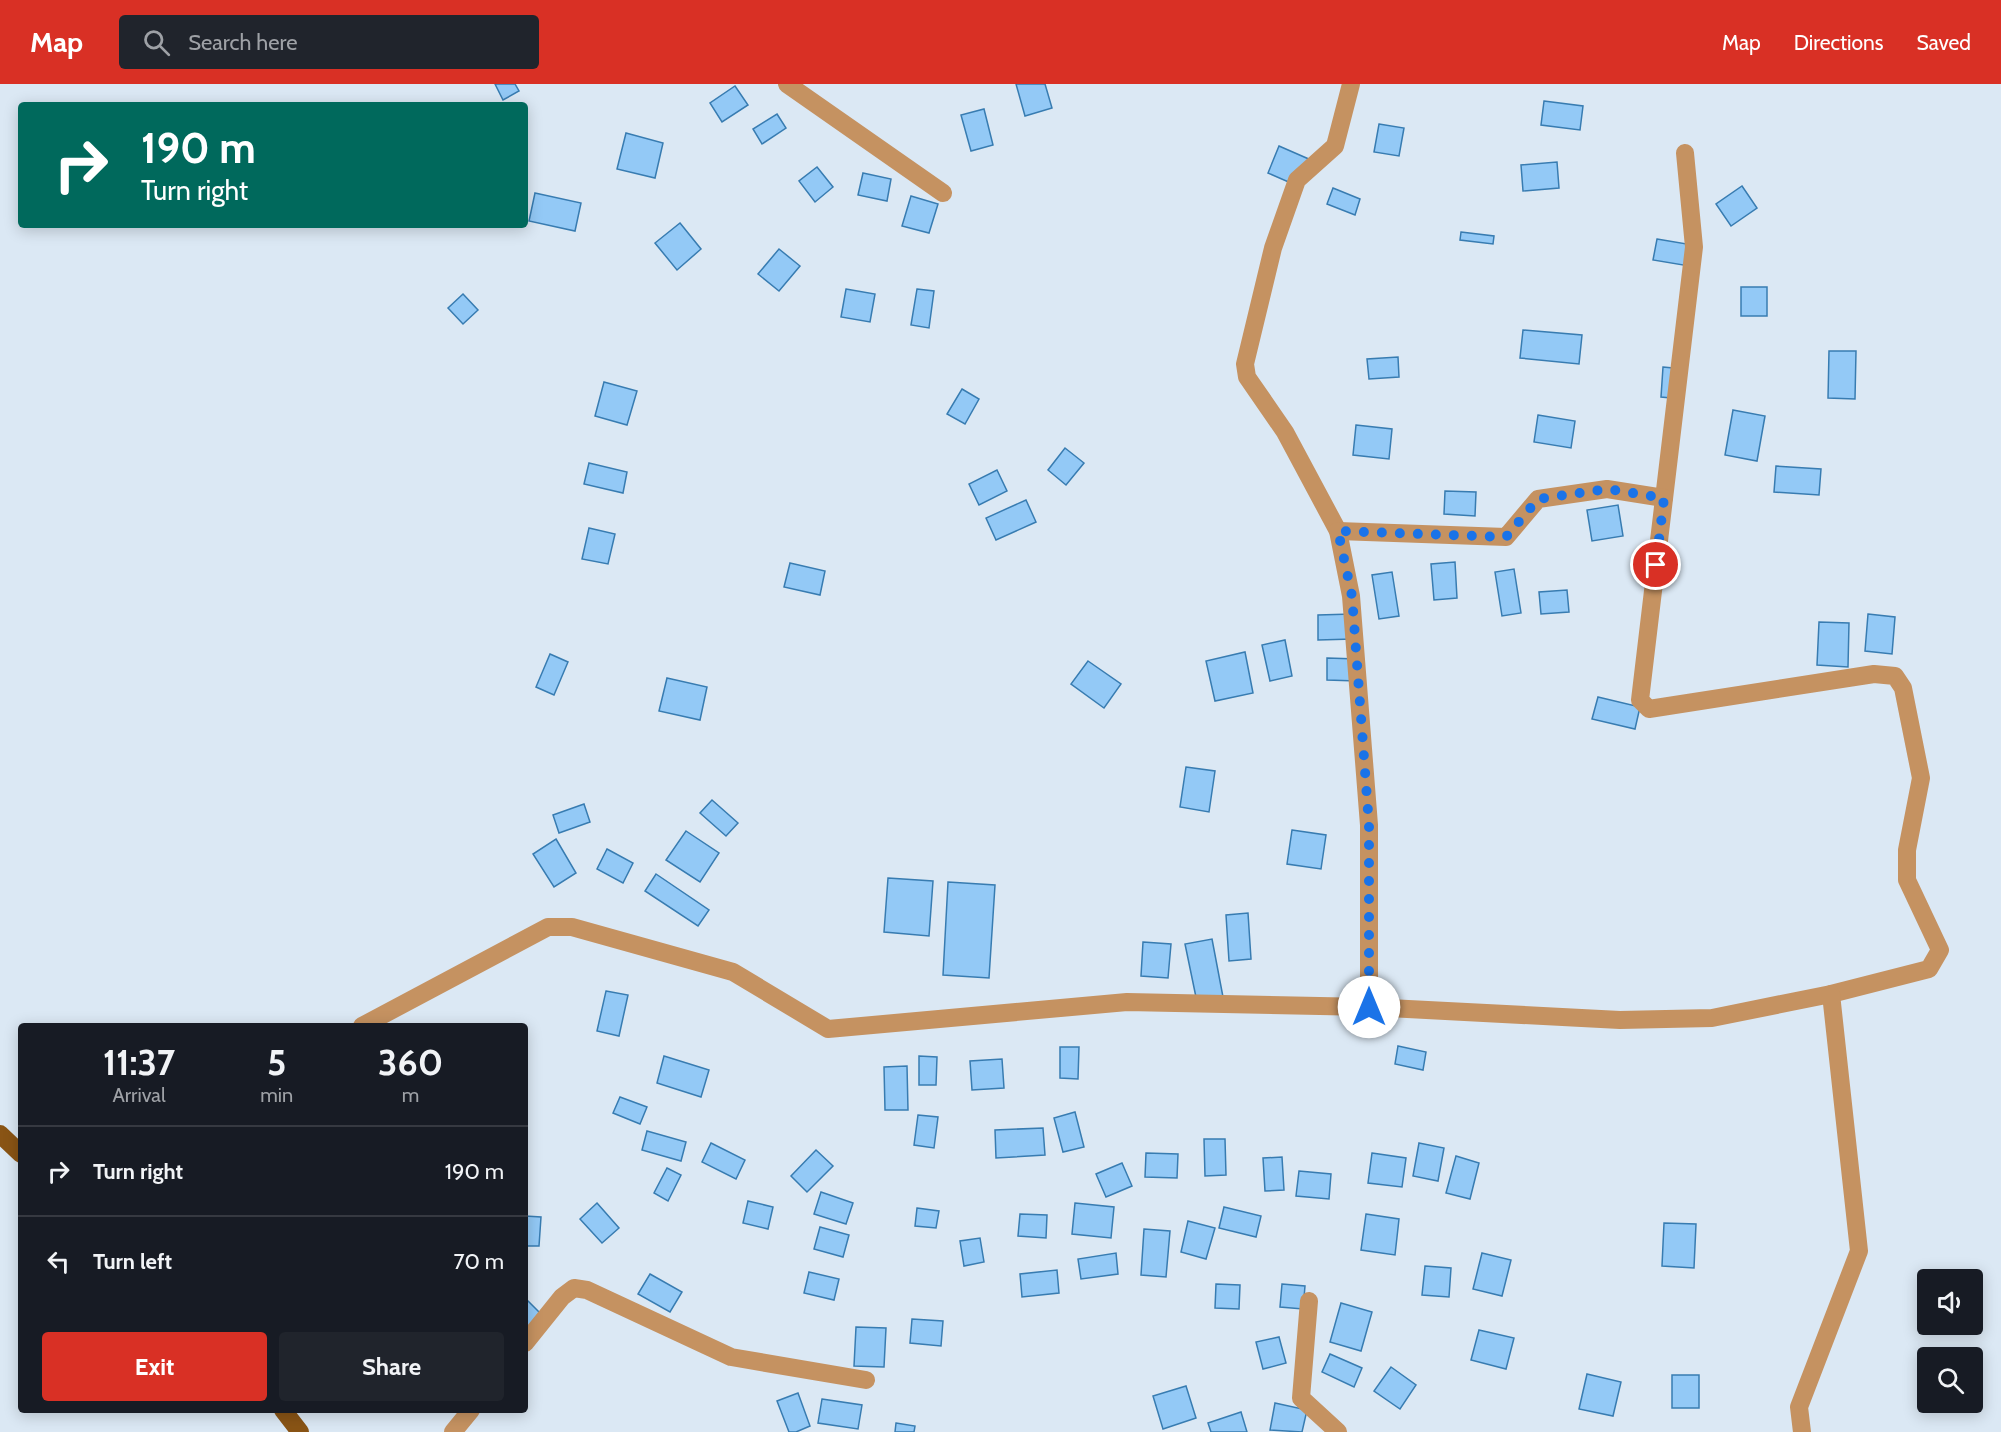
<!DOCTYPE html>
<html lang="en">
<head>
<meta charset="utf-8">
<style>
	:root { --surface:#171b24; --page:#20242c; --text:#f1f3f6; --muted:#9ea1a6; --line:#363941; --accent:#d93025 }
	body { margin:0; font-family:Cabin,sans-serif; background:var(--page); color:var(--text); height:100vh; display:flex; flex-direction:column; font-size:22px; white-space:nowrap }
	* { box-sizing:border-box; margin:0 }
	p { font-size:20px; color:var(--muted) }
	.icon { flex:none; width:33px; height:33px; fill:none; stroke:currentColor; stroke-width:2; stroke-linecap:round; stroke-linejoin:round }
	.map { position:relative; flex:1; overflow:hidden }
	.panel { position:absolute; left:18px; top:939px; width:510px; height:390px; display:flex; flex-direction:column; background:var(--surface); border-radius:6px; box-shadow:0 3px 15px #0003 }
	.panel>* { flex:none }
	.top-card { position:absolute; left:18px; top:18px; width:510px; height:126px; border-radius:6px; box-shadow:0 3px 15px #0003; background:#00695c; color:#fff; overflow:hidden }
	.controls { position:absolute; left:1917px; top:1185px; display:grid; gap:12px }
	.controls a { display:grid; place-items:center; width:66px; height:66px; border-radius:6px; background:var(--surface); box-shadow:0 3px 15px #0003; font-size:30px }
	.pin { position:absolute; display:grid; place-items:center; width:51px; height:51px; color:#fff; margin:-26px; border:3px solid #fff; border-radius:50%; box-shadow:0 2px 6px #0007 }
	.me { position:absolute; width:66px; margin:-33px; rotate:0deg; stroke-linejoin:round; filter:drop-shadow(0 0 4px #0008) }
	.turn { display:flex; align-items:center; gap:21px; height:126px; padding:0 24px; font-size:27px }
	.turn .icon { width:78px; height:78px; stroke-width:2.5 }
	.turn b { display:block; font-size:42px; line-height:51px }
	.eta { display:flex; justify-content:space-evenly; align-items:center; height:102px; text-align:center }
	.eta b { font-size:36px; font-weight:800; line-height:42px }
	.action { display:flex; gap:12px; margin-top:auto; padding:12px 24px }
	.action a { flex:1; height:69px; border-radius:6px; background:var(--accent); color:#fff; font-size:24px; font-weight:800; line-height:69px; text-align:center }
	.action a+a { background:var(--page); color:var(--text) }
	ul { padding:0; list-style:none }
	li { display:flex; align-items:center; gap:18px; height:90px; padding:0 24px; border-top:2px solid var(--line) }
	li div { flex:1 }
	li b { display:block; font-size:22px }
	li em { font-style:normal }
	header { display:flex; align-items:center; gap:36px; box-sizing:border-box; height:84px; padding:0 30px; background:var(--accent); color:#fff }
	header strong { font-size:28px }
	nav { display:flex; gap:33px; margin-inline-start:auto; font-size:21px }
	.search { width:420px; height:54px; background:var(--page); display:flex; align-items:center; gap:15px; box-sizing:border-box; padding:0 21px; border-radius:6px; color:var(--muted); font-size:22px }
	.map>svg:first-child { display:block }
	.building { fill:#93c9f6; stroke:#387cb1; stroke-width:1.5 }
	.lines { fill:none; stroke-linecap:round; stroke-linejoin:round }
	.minor { stroke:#c59261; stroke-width:18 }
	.major { stroke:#895415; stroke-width:18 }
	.route { stroke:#1a73e8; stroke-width:10; stroke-dasharray:0 18 }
</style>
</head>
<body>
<header>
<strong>Map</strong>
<div class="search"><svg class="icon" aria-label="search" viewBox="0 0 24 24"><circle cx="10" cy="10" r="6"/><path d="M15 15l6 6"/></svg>Search here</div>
<nav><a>Map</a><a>Directions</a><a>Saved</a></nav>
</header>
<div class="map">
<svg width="2001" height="1348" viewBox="0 0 2001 1348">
	<rect width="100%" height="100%" fill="#dbe8f4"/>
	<g class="building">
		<path d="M495,0H515L519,7L503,16Z"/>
		<path d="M1016,0H1045L1052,24L1025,32Z"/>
		<path d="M735,2L748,21L722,38L710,19Z"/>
		<path d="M1544,17L1583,22L1580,46L1541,41Z"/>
		<path d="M984,25L993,61L971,67L961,31Z"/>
		<path d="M777,30L786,44L762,60L753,45Z"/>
		<path d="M1379,40L1404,44L1399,72L1374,68Z"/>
		<path d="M626,49L663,59L655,94L617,85Z"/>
		<path d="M1279,62L1311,76L1300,103L1268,89Z"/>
		<path d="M1557,78L1559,104L1523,107L1521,81Z"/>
		<path d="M817,83L833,103L815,118L799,97Z"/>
		<path d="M863,89L891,95L887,117L858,111Z"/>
		<path d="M1742,102L1757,124L1731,142L1716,120Z"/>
		<path d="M1333,104L1360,115L1355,131L1327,120Z"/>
		<path d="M535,109L581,119L575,147L529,137Z"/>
		<path d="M911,112L938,120L929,149L902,142Z"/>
		<path d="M680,139L701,165L677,186L655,159Z"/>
		<path d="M1461,148L1494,152L1493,160L1460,156Z"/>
		<path d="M1657,155L1693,161L1689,182L1653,176Z"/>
		<path d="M779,165L800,182L779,207L758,190Z"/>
		<rect x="1741" y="203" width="26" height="29"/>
		<path d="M846,205L875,210L870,238L841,233Z"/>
		<path d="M917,205L934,207L929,244L911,241Z"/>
		<path d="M463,210L478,226L463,240L448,224Z"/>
		<path d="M1523,246L1582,251L1579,280L1520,274Z"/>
		<path d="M1829,267H1856L1855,315L1828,314Z"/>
		<path d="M1398,273L1399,293L1369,295L1367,275Z"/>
		<path d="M1663,283L1683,285L1681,315L1661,313Z"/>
		<path d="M604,298L637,307L627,341L595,332Z"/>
		<path d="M962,305L979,315L965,340L947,330Z"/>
		<path d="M1733,326L1765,332L1757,377L1725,371Z"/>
		<path d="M1538,331L1575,337L1571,364L1534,358Z"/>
		<path d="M1356,341L1392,345L1389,375L1353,371Z"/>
		<path d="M1065,364L1084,379L1066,401L1048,386Z"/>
		<path d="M589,379L627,388L623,409L584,400Z"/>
		<path d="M1776,382L1821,385L1819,411L1774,408Z"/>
		<path d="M997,386L1007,407L979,421L969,400Z"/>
		<path d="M1445,407L1476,408L1475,432L1444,430Z"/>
		<path d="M1026,416L1036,438L996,456L986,434Z"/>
		<path d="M1618,421L1623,452L1592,457L1587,426Z"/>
		<path d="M589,444L615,450L608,480L582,475Z"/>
		<path d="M1455,478L1457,514L1434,516L1431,480Z"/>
		<path d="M790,479L825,487L820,511L784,503Z"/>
		<path d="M1514,485L1521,529L1502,532L1495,488Z"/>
		<path d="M1392,488L1399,532L1379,535L1372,491Z"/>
		<path d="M1567,506L1569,528L1541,530L1539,508Z"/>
		<path d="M1352,530L1353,555L1318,556V531Z"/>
		<path d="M1868,530L1895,533L1892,570L1865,567Z"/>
		<path d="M1819,538L1849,539L1848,583L1817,581Z"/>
		<path d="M1285,556L1292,592L1270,597L1262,561Z"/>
		<path d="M1245,568L1253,609L1215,617L1206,577Z"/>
		<path d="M550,570L568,578L554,611L536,603Z"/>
		<path d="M1327,574L1357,575V597L1327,596Z"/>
		<path d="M1088,577L1121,600L1104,624L1071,600Z"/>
		<path d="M667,594L707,603L700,636L659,627Z"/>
		<path d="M1598,613L1640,623L1635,645L1592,635Z"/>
		<path d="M1186,683L1215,687L1209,728L1180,723Z"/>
		<path d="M712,716L738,739L726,752L700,729Z"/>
		<path d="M584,720L590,738L559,749L553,731Z"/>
		<path d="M1292,746L1326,751L1321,785L1287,780Z"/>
		<path d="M686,747L719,769L700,798L666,776Z"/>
		<path d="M556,755L576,789L554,803L533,770Z"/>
		<path d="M607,765L633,779L623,799L597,785Z"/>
		<path d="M656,790L709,826L698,842L645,807Z"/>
		<path d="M888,794L933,797L929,852L884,848Z"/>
		<path d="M948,798L995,801L989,894L943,891Z"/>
		<path d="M1248,829L1251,875L1229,877L1226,831Z"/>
		<path d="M1212,855L1223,913L1197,918L1185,860Z"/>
		<path d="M1143,858L1171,860L1168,894L1141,892Z"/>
		<path d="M606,907L628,911L619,952L597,947Z"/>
		<path d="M1398,962L1426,968L1423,986L1395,980Z"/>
		<path d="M1060,963H1079L1078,995L1060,994Z"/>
		<path d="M664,972L709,986L701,1013L657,999Z"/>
		<path d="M919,972L937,973L936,1001H919Z"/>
		<path d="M1002,975L1004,1004L972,1006L970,977Z"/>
		<path d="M907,982L908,1026H885L884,983Z"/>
		<path d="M620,1013L647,1023L640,1040L613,1029Z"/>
		<path d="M1075,1028L1084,1063L1063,1068L1054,1034Z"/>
		<path d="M918,1031L938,1033L934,1064L914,1061Z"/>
		<path d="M1043,1044L1045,1071L996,1074L995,1046Z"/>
		<path d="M647,1047L686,1058L681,1077L642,1066Z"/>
		<path d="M1204,1055H1225L1226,1091L1205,1092Z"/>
		<path d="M711,1059L745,1076L736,1095L702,1078Z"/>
		<path d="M1419,1059L1444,1064L1438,1097L1413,1092Z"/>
		<path d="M816,1066L833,1082L807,1108L791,1092Z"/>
		<path d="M1146,1069L1178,1070L1177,1094L1145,1093Z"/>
		<path d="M1372,1069L1406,1074L1402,1103L1368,1099Z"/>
		<path d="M1456,1072L1479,1079L1470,1115L1446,1109Z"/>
		<path d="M1282,1073L1284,1106L1265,1107L1263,1074Z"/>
		<path d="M1122,1079L1132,1102L1106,1113L1096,1090Z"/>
		<path d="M667,1084L681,1091L668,1117L654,1109Z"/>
		<path d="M1299,1087L1331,1090L1329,1115L1296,1112Z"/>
		<path d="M821,1108L853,1119L846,1140L814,1130Z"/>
		<path d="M748,1117L773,1123L768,1145L743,1139Z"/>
		<path d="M597,1119L619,1144L602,1159L580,1135Z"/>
		<path d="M1075,1119L1114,1123L1111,1154L1072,1150Z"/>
		<path d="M1224,1123L1261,1132L1256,1153L1219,1144Z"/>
		<path d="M917,1124L939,1127L936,1144L915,1142Z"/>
		<path d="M1020,1130L1047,1131L1046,1154L1018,1152Z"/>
		<path d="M1366,1130L1399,1135L1395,1171L1361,1166Z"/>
		<path d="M525,1132L541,1133L539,1162H525Z"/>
		<path d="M1188,1137L1215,1144L1206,1175L1181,1168Z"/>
		<path d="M1664,1139L1696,1140L1694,1184L1662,1182Z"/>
		<path d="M820,1143L849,1151L843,1173L814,1165Z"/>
		<path d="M1144,1145L1170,1147L1166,1193L1141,1191Z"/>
		<path d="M980,1154L984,1178L964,1182L960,1157Z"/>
		<path d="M1116,1169L1118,1190L1081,1195L1078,1175Z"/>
		<path d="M1482,1169L1511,1176L1502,1212L1473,1205Z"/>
		<path d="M1425,1182L1451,1184L1449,1213L1422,1211Z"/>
		<path d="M1057,1186L1059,1209L1022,1213L1020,1190Z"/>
		<path d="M809,1188L839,1195L834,1216L804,1209Z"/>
		<path d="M650,1190L682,1208L670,1228L638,1210Z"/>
		<path d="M1216,1200L1240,1201L1239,1225L1215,1224Z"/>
		<path d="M1282,1200L1305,1202L1303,1225L1280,1223Z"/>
		<path d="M525,1214L550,1239L525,1264Z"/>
		<path d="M1341,1219L1372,1228L1361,1267L1330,1258Z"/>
		<path d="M912,1235L943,1237L941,1262L910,1259Z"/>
		<path d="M856,1243L886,1244L884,1283L854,1282Z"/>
		<path d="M1479,1246L1514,1254L1506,1285L1471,1276Z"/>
		<path d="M1279,1253L1286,1279L1263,1285L1256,1258Z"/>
		<path d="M1330,1270L1362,1284L1354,1303L1322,1288Z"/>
		<path d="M1391,1283L1416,1301L1400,1325L1374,1307Z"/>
		<path d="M1587,1290L1621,1298L1613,1332L1579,1325Z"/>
		<rect x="1672" y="1291" width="27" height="33"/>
		<path d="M1186,1302L1196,1334L1163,1345L1153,1312Z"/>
		<path d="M798,1309L810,1342L796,1348H789L777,1317Z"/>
		<path d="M822,1315L862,1321L858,1345L818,1339Z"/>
		<path d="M1275,1319L1307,1326L1302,1348L1270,1346Z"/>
		<path d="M1241,1328L1247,1348H1211L1208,1339Z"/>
		<path d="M896,1339L915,1342L914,1348H895Z"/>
	</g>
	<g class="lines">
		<g class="minor">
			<path d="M787,0L943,109"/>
			<path d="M1351,0L1335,62L1297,96L1273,164L1245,280L1247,293L1285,348L1338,447L1351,512L1369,741V923"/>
			<path d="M1685,69L1694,163L1640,616L1649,625L1874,590L1895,592L1903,604L1921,694L1907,766V796L1940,866L1929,885L1831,910"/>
			<path d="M1338,447L1506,453L1538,415L1607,405L1664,414"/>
			<path d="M362,942L548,843H572L733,888L828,945L1127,918L1369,923L1620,936L1712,934L1831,910L1859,1167L1799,1323L1802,1348"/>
			<path d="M1309,1217L1301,1314L1338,1348"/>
			<path d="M525,1259L562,1213L574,1204L587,1206L731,1273L866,1296"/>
			<path d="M453,1348L471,1326"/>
		</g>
		<g class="major">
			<path d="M0,1050L21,1070"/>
			<path d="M283,1326L300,1348"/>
		</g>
	</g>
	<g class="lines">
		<path class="route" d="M1369,923V741L1352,512L1338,447L1506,453L1538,415L1607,405L1664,414L1656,481"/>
	</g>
</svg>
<div class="controls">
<a><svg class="icon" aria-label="sound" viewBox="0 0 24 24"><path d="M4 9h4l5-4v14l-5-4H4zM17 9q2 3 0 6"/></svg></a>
<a><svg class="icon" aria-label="search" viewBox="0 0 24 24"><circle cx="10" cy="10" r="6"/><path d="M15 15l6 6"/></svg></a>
</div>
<div class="pin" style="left:1656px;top:481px;background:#d93025"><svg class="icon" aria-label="arrive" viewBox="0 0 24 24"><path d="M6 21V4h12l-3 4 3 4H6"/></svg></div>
<svg class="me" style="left:1369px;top:923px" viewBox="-20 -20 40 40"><circle r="19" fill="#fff"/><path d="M0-13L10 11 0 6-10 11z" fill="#1a73e8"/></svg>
<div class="top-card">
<div class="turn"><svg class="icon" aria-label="right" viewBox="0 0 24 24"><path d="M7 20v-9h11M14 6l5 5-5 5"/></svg><div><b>190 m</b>Turn right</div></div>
</div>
<section class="panel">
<div class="eta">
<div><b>11:37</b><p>Arrival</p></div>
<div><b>5</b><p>min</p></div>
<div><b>360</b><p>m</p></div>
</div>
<ul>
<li><svg class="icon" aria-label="right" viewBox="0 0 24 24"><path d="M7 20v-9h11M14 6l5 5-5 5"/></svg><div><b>Turn right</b></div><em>190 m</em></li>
<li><svg class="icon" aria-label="left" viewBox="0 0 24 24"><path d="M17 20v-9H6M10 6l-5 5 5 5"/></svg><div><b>Turn left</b></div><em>70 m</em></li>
</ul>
<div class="action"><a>Exit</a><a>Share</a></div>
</section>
</div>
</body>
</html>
